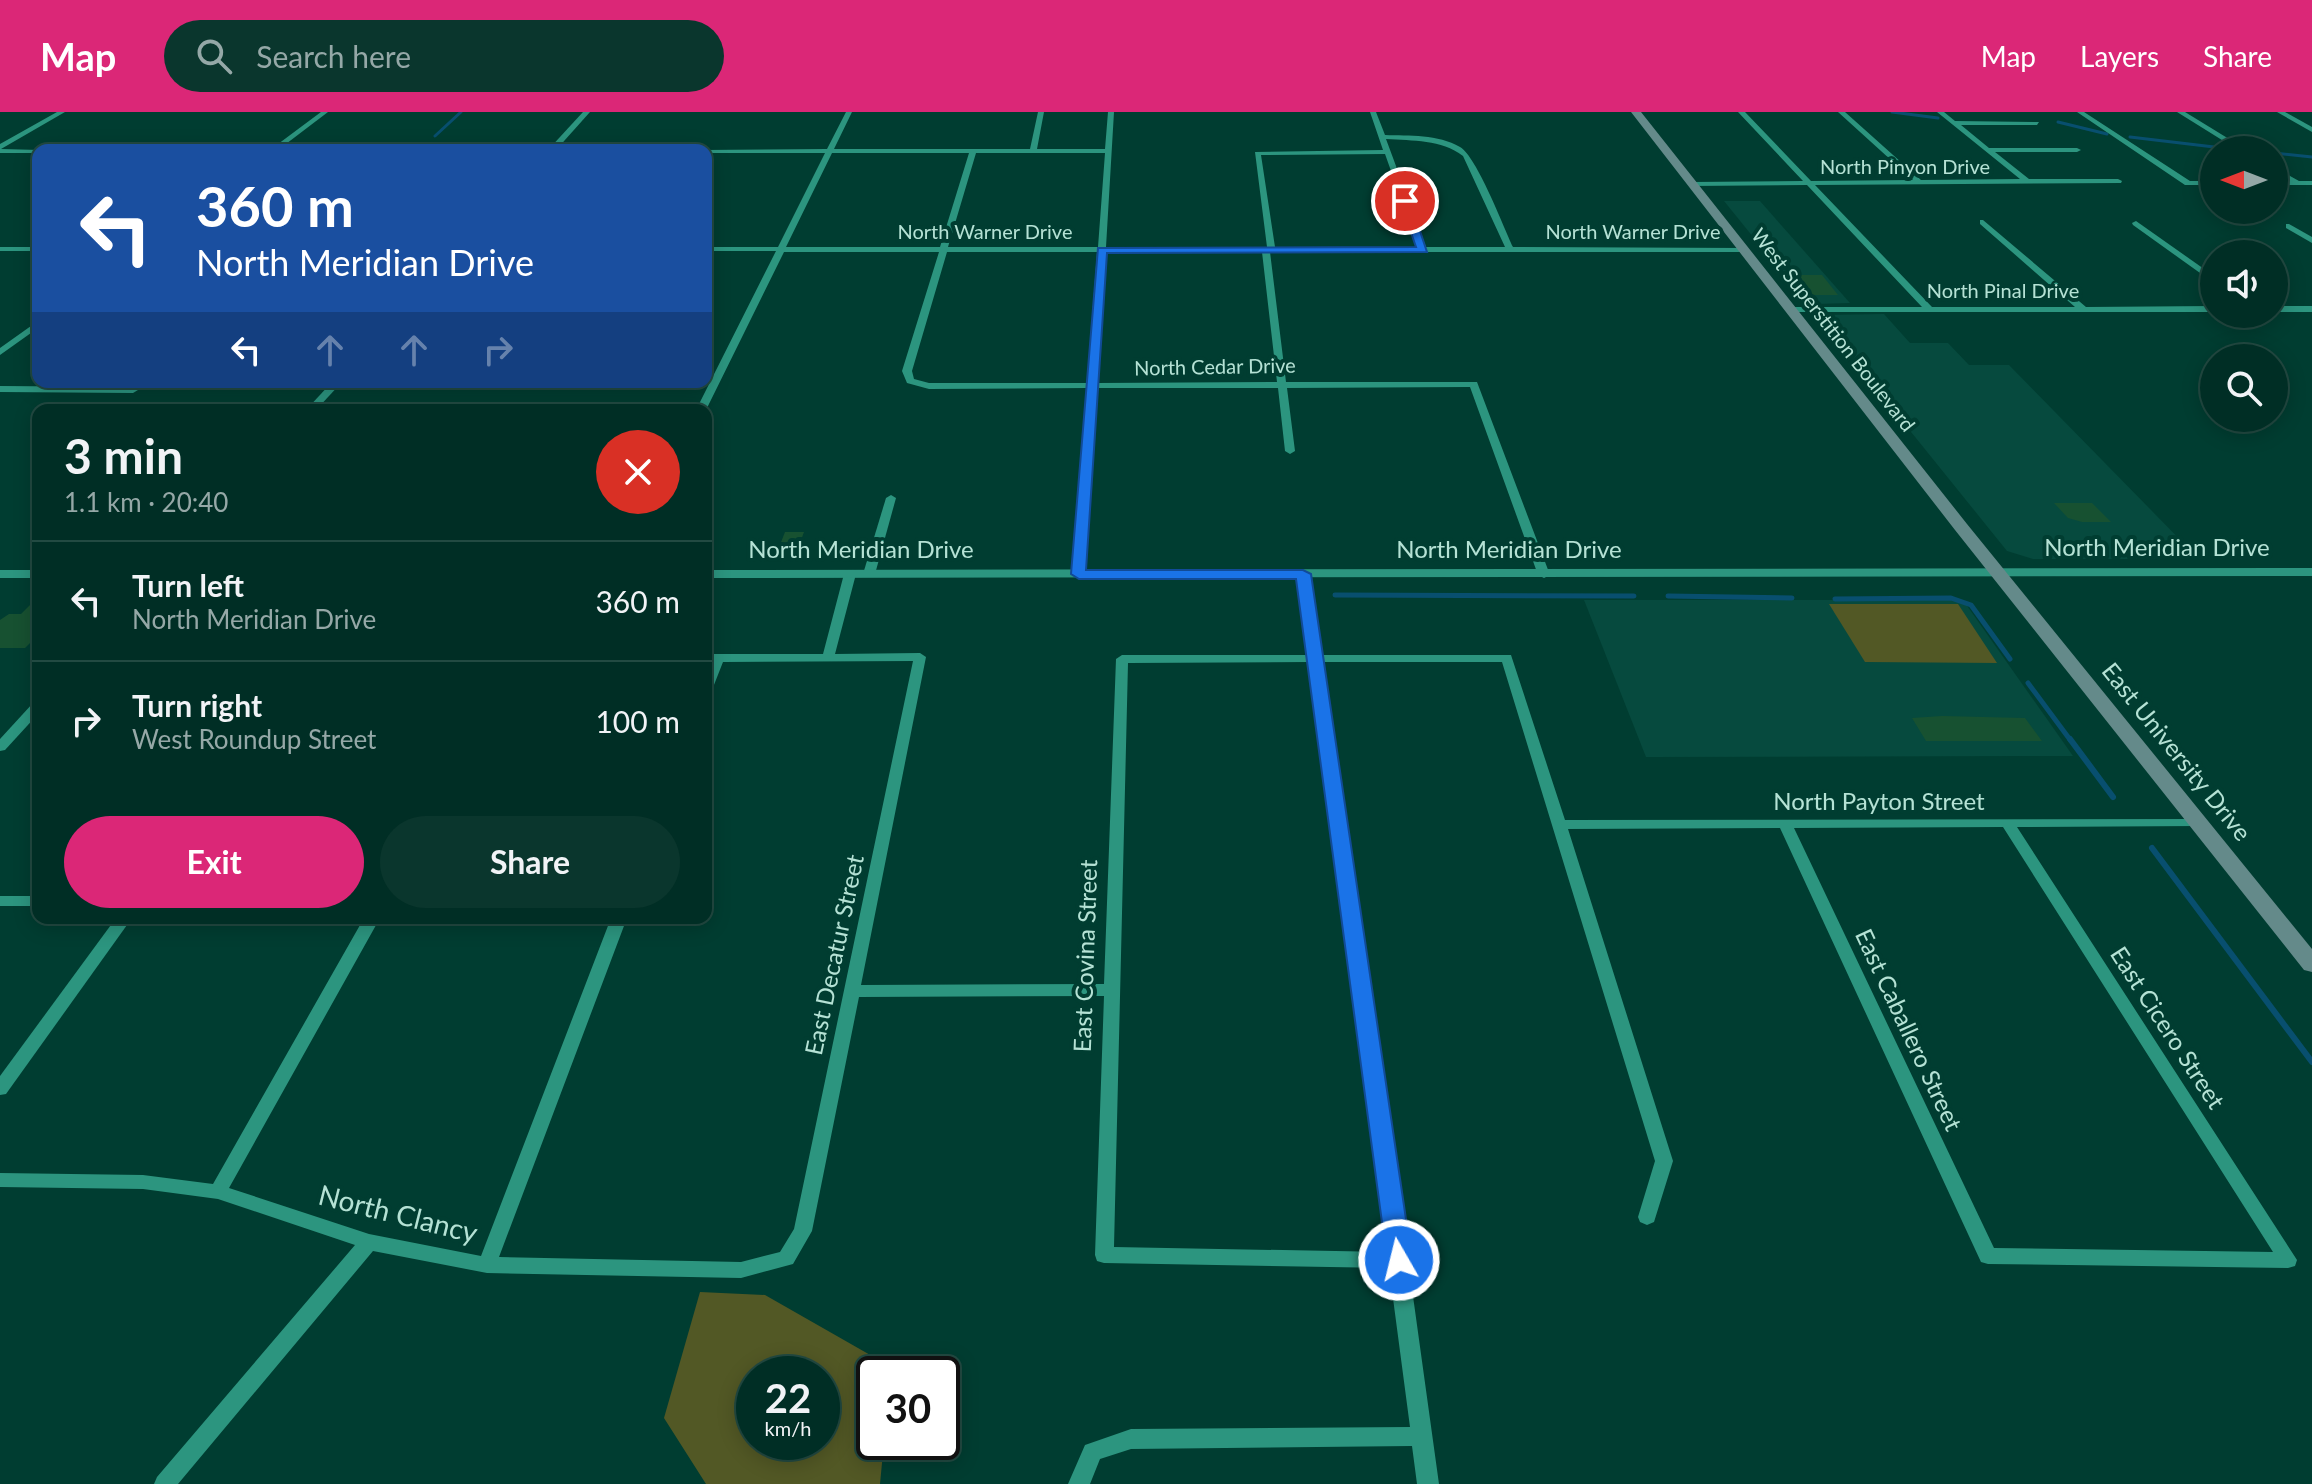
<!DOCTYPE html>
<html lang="en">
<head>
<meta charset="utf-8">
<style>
	:root { --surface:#002e25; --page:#0a362d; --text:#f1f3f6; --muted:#95a8a7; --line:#224a42; --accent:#db2777 }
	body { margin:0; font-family:Lato,sans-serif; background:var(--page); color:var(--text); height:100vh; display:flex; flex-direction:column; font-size:30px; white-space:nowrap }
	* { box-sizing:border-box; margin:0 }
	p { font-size:26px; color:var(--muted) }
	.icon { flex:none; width:44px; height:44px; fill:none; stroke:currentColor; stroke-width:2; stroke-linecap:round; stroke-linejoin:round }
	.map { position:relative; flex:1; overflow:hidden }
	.panel { position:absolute; left:32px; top:292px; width:680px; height:520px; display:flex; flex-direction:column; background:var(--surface); border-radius:16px; box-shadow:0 4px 20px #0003,0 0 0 2px var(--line) }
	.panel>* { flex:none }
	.top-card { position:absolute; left:32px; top:32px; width:680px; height:244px; border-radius:16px; box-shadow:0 4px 20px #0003,0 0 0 2px var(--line); background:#1a4fa0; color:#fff; overflow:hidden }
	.needle { width:52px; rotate:270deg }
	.tools { position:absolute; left:2200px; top:24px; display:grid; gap:16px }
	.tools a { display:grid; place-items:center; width:88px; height:88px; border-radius:50%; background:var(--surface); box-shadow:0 4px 20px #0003,0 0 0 2px var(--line); font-size:40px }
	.speed { position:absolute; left:736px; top:1244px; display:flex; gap:16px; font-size:40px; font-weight:700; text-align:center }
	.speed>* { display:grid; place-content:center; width:104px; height:104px; border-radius:50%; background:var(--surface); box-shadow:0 4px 20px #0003,0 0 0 2px var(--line); line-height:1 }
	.speed small { font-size:20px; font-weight:400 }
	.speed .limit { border:4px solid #111; border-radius:12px; background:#fff; color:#111 }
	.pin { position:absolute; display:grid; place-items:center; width:68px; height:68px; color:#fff; margin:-34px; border:4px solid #fff; border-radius:50%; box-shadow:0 2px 8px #0007 }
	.me { position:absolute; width:88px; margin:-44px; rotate:352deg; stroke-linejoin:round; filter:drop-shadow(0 0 6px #0008) }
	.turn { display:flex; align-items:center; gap:28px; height:168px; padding:0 32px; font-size:36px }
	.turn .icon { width:104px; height:104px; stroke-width:2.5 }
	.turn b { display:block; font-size:56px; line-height:68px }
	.lanes { display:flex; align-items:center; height:76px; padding:0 32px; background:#0003; justify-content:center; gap:40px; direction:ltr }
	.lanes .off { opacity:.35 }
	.round { display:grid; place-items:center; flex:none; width:84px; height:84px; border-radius:42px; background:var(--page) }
	.head { display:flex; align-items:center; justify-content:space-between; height:136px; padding:0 32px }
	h1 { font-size:48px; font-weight:700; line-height:60px }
	.primary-button { display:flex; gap:16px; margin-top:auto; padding:16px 32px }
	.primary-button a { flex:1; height:92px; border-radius:48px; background:var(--accent); color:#fff; font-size:32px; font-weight:700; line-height:92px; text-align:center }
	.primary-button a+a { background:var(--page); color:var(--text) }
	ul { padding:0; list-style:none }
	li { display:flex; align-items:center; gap:24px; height:120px; padding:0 32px; border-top:2px solid var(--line) }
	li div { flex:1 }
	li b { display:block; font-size:30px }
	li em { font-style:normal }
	header { display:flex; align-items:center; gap:48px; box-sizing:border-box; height:112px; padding:0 40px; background:var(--accent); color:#fff }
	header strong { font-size:38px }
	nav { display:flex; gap:44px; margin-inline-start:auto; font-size:28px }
	.search { width:560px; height:72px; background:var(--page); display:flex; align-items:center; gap:20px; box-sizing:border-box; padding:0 28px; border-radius:44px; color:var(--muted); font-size:30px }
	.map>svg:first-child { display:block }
	.built { fill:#064a3e }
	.green { fill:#525825; fill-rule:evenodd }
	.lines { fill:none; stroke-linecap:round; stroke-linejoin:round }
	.stream-far2 { stroke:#084f6f; stroke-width:3 }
	.stream-far1 { stroke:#084f6f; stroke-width:5 }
	.stream { stroke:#084f6f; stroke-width:6 }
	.building { fill:#175131 }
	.minor { fill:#2c957f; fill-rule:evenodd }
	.tertiary { fill:#2c957f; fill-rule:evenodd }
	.secondary { fill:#648a8a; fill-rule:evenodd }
	.route { fill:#1a73e8; stroke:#114b97; stroke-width:2 }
	.labels { text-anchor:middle; stroke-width:8; stroke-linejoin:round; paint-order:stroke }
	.far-street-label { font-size:20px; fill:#b5e2d5; stroke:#003d31 }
	.street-label { font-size:24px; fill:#b5e2d5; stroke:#003d31 }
	.near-street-label { font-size:28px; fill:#b5e2d5; stroke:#003d31 }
</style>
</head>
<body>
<header>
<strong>Map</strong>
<div class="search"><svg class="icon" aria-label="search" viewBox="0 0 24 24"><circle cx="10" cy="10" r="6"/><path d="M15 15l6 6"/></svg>Search here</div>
<nav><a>Map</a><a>Layers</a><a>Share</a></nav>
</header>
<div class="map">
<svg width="2312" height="1372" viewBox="0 0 2312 1372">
	<rect width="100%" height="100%" fill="#003d31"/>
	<g class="built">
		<path d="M1724,89H1760L1850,191L1816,192L1804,188Z"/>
		<path d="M1884,202L1910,231H1948L1969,253H2009L2199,447H2033L2007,439L1820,207L1824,203Z"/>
		<path d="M1584,488H1963L2073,644L1646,645Z"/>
	</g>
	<g class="green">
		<path d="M1829,492H1958L1997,551L1865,550Z"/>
		<path d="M700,1180L765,1183L893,1256L892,1262H874V1330H884L880,1372H706L664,1306ZM754,1262H822V1330H754Z"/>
	</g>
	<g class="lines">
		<g class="stream-far2">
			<path d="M1892,0L1938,6"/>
			<path d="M2058,10L2107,22"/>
			<path d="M435,24L461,0"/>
			<path d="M2130,25L2231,37"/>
			<path d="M2274,41L2312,45"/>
		</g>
		<g class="stream-far1">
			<path d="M1335,483L1634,484"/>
			<path d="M1668,484L1792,486"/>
			<path d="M1835,487L1951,486L1971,493L2010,547"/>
			<path d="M2028,571L2071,629"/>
		</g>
		<g class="stream">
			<path d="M2070,627L2113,685"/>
			<path d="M2152,736L2312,950"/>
		</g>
	</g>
	<g class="building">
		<path d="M1798,163H1822L1838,183H1813Z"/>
		<path d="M2054,391H2092L2111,410H2082L2068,406Z"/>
		<path d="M785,420H804L797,439L778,438Z"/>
		<path d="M38,485V523L25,536H0V508L9,502H21Z"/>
		<path d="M1942,604L2025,606L2042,629H1926L1912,606Z"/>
	</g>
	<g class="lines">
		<g class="minor">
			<path d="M57,0H65L1,37L40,38H38V41H0V32Z"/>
			<path d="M321,0H328L278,38H270Z"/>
			<path d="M583,0H590L556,38H548Z"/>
			<path d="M846,0H852L834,37H1030L1038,0H1044L1037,37H1105L1108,0H1114L1106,135H1267L1255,40L1383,38L1370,0H1376L1385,23C1409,24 1438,22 1460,35C1477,45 1503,114 1513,135L1745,136L1749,138L1745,140H1270L1286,270H1477L1550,463L1544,466L1538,463L1470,275L1287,276L1295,339L1290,342L1285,339L1278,276H1097L1085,462L1079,465L1073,462L1087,276L929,277L907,271L902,259L939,140H784L706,298H696L776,139H706V135H778L825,41H706V38H703L827,37ZM1386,27C1413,29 1441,27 1463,44L1505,135H1426ZM832,41H969L940,135H786ZM976,41H1105L1098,135H948ZM1385,42L1418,135H1275L1261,43ZM947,140H1097L1087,271H929L914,267L912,259ZM1105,140H1262L1277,270L1097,271Z"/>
			<path d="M1738,0H1745L1811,69L1913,68L1838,0H1845L1921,68L2020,67L1937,0H1944L1955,9L2039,10L2037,13H1961L1989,36H2077L2081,38L2077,40H1995L2029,67H2118L2122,69L2121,71L1815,73L1932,195H2075L1980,112V108H1983L2086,195L2214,194V200H1788V196L1791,195H1922L1807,73L1689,74V70H1692L1803,69Z"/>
			<path d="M2077,0H2084L2190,69H2214V73H2185Z"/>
			<path d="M2177,0H2185L2247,38H2238Z"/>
			<path d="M2277,0H2285L2312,15V20Z"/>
			<path d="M2274,55L2299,69H2312V73H2274V69H2289L2274,60Z"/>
			<path d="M2136,109L2214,164V171L2133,113L2132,111Z"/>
			<path d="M2289,112L2312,125V131L2286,116V112Z"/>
			<rect x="0" y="135" width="38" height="4"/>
			<rect x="2274" y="194" width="38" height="6"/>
			<path d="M38,209V216L0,243V236Z"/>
			<path d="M332,270H342L316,298H306Z"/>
			<path d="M0,274L133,275L138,278L133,281L0,280Z"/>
			<path d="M891,383L896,386L875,462L873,464H865L863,462L886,386Z"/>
			<path d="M850,459L856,462L835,542L920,541L926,545L861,873L1104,872L1116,547L1122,543H1308L1297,462L1303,459L1309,462L1320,543H1511L1565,708L2204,707L2206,710L2204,713L2199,714L2017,715L2297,1148L2295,1154L2288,1156L1988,1152L1981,1150L1780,716L1568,717L1673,1049L1654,1110L1647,1113L1640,1110L1638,1105L1655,1049L1502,550H1321L1408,1148L1439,1372H1417L1412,1334L1131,1337L1100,1347L1090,1372H1068L1085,1333L1131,1317L1410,1315L1389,1156L1104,1151L1097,1149L1095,1143L1104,884L859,885L812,1119L793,1152L741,1166L487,1161L373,1139L178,1372H154L157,1365L355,1133L218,1087L143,1077L0,1075V1061L143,1063L213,1072L364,806H380L229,1076L369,1122L481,1144L611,806H627L499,1145L741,1150L780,1140L794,1117L913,549L723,550L712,578L706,582V561L710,550H706V542H823L844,462ZM1309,550L1387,1140L1114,1135L1128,551ZM2003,715L2273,1140L1994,1136L1794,716Z"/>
			<path d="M38,590V602L5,638L0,639V627L33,591Z"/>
			<rect x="0" y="784" width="38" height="10"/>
			<path d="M116,806H132L6,982L0,983V964Z"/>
		</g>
		<g class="tertiary">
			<path d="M2312,456V464L706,466V458Z"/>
			<rect x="0" y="458" width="38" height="8"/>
		</g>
		<path class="secondary" d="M1631,0H1641L1967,412L2312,837V860L2304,858L1955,418Z"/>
	</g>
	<path class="route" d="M1405,86L1410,89L1427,140L1107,141L1086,458H1303L1311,462L1412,1148L1408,1155L1399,1158L1390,1155L1387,1148L1296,467H1079L1071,462L1098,136L1416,135L1400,89Z"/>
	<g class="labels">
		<g class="far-street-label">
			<text x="1905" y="62">North Pinyon Drive</text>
			<text x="985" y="127">North Warner Drive</text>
			<text x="1633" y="127">North Warner Drive</text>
			<text x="2003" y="186">North Pinal Drive</text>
			<text transform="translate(1833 218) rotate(52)" y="7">West Superstition Boulevard</text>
			<text transform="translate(1215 255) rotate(-1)" y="7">North Cedar Drive</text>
		</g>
		<g class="street-label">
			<text x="2157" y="444">North Meridian Drive</text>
			<text x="861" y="446">North Meridian Drive</text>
			<text x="1509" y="446">North Meridian Drive</text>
			<text transform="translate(2176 640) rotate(51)" y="8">East University Drive</text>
			<text x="1879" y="698">North Payton Street</text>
			<text transform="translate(835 843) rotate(-78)" y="8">East Decatur Street</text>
			<text transform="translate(1086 844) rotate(-88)" y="8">East Covina Street</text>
			<text transform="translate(2167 916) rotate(57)" y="8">East Cicero Street</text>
			<text transform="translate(1908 918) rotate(65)" y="8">East Caballero Street</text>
		</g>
		<g class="near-street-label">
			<text transform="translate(398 1102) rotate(14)" y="10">North Clancy</text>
		</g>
	</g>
</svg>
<div class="tools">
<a><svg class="needle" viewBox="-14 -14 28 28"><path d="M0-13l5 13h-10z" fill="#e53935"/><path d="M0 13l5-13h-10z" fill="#95a8a7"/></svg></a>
<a><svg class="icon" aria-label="sound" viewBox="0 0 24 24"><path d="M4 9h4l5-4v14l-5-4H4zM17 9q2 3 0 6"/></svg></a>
<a><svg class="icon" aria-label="search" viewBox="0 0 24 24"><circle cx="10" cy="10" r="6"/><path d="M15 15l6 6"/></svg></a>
</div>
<div class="speed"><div>22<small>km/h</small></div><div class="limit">30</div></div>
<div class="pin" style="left:1405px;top:89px;background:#d93025"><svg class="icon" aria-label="arrive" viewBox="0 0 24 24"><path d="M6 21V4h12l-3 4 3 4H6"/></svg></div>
<svg class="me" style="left:1399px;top:1148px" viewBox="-20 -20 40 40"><circle r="17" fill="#1a73e8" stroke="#fff" stroke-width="3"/><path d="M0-11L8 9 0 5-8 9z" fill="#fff"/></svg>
<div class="top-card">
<div class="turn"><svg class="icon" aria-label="left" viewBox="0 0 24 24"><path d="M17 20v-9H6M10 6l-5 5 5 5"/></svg><div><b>360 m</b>North Meridian Drive</div></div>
<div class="lanes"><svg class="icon" aria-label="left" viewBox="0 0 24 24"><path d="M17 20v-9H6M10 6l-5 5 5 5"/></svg><svg class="icon off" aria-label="ahead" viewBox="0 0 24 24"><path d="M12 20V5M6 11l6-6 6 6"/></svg><svg class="icon off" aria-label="ahead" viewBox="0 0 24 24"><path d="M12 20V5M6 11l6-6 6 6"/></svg><svg class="icon off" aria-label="right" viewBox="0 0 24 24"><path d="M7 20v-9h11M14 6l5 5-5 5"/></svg></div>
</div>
<section class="panel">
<div class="head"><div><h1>3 min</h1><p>1.1 km · 20:40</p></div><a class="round" style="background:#d93025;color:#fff"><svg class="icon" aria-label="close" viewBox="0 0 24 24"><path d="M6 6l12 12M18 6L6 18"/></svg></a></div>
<ul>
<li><svg class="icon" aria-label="left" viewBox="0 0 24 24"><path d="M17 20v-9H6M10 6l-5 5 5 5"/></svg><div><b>Turn left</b><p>North Meridian Drive</p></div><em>360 m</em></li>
<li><svg class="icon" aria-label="right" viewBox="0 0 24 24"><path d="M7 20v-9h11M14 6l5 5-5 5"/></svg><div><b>Turn right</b><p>West Roundup Street</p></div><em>100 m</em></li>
</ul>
<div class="primary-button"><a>Exit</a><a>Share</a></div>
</section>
</div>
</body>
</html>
